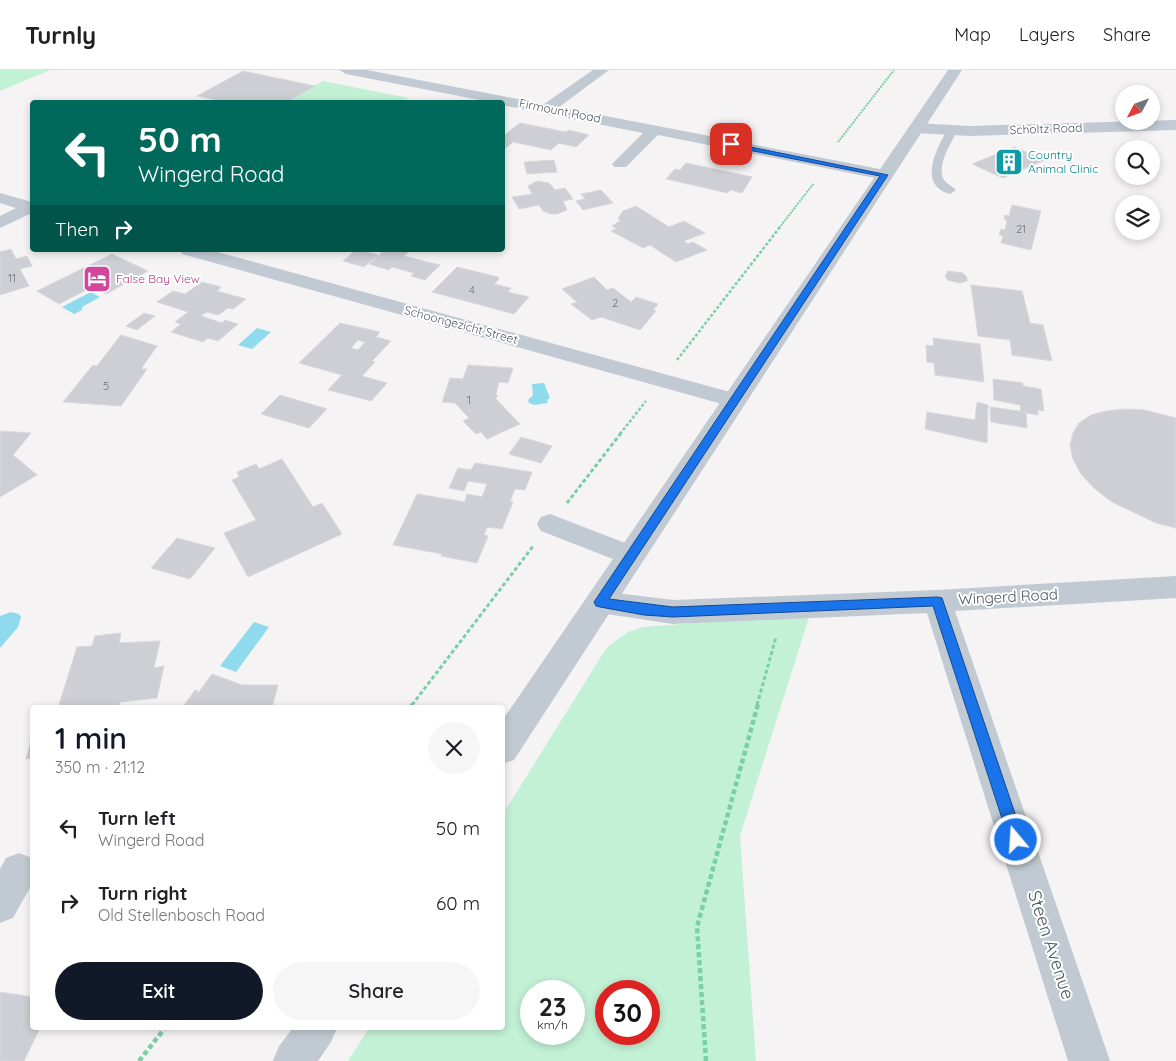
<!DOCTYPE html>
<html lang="en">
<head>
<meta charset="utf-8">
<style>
	:root { --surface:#fff; --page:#f6f6f6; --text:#202124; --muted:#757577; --line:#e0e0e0; --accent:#111827 }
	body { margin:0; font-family:Quicksand,sans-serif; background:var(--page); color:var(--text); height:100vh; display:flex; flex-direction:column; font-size:19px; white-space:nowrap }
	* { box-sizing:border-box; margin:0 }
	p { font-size:16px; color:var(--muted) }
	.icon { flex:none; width:28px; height:28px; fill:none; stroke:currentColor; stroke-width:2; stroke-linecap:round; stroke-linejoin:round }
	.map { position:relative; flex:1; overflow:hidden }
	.side { position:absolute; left:30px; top:635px; width:475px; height:325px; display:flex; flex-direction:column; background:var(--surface); border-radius:5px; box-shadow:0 2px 8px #0003 }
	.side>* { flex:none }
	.guide { position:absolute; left:30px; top:30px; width:475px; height:152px; border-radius:5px; box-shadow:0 2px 8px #0003; background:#00695c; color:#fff; overflow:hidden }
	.needle { width:32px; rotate:229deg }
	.buttons { position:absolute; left:1115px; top:15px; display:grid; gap:10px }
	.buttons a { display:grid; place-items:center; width:45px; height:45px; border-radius:50%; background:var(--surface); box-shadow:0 2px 8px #0003; font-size:25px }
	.speed { position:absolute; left:520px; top:910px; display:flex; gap:10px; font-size:25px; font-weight:700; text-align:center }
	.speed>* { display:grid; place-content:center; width:65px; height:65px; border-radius:50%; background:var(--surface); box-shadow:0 2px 8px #0003; line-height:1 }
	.speed small { font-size:12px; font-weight:400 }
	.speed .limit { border:8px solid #d22; background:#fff; color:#111 }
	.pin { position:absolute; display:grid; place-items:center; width:42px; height:42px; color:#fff; margin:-21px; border-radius:10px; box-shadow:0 2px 8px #0006 }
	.me { position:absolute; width:55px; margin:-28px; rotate:342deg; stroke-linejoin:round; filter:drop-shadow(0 0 4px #0008) }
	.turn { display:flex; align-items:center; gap:18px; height:105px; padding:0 25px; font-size:22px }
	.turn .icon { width:65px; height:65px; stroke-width:2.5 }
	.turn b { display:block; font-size:35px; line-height:42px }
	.then { display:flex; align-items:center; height:48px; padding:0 25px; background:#0003; gap:10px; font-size:19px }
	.round { display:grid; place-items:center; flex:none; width:52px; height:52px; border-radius:26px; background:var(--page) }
	.summary { display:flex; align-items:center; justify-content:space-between; height:85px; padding:0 25px }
	h1 { font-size:30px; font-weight:600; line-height:38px; color:var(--accent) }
	.primary-button { display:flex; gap:10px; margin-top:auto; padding:10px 25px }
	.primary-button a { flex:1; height:58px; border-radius:30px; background:var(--accent); color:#fff; font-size:20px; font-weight:600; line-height:58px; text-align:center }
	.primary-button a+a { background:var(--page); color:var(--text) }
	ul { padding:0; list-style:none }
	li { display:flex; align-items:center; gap:15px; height:75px; padding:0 25px }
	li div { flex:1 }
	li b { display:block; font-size:19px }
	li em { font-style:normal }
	header { display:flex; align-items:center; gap:30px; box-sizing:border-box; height:70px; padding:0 25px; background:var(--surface); border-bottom:1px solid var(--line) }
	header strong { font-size:24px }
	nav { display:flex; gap:28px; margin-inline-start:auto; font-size:18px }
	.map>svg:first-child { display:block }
	.green { fill:#c3f1d5; fill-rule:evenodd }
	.water { fill:#90daee }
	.building { fill:#cdcfd5; stroke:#d7d9de; fill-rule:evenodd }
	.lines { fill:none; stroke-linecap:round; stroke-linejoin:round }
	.path-far3 { stroke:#7ad0a6; stroke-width:2; stroke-dasharray:2 1; stroke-linecap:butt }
	.path-far2 { stroke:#7ad0a6; stroke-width:2.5; stroke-dasharray:3 2; stroke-linecap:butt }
	.path-far1 { stroke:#7ad0a6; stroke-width:3; stroke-dasharray:4 2.5; stroke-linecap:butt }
	.path { stroke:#7ad0a6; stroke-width:4.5; stroke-dasharray:5 3; stroke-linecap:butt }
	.service { fill:#c1cad2; fill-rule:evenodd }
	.minor { fill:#c1cad2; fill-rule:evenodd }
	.tertiary { fill:#c1cad2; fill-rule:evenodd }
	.route { fill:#1a73e8; stroke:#114b97 }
	.labels { text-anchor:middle; stroke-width:4; stroke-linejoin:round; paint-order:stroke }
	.far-number-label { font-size:11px; fill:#6b747e }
	.far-street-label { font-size:12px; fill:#4a5661; stroke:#fff }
	.far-culture-label { font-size:12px; fill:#0d838f; stroke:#fff; text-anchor:start }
	.far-hotel-label { font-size:12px; fill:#b23c85; stroke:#fff; text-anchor:start }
	.number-label { font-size:12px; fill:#6b747e }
	.street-label { font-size:15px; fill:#4a5661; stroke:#fff }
	.near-street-label { font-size:18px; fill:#4a5661; stroke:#fff }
</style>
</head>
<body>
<header>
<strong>Turnly</strong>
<nav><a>Map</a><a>Layers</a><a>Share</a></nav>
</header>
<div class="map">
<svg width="1176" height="991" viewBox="0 0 1176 991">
	<rect width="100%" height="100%" fill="#f5f3f3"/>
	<g class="green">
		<path d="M0,0H50L0,21Z"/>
		<path d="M323,11L408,28L401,32H287Z"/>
		<path d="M810,544L740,766L756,991H348L369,958H502L503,744L607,577L628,562L643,557ZM531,921H574V964H531ZM606,921H649V964H606Z"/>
	</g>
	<g class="water">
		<path d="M91,222L100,227L82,237V240L74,244L62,237Z"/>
		<path d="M257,258L271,262L252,279L238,275Z"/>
		<path d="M544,313L550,328L547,330L548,333L534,335L529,333L528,330L533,325L532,314Z"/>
		<path d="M11,542L19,544L21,547L18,557L0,578V546Z"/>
		<path d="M254,552L269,557L236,602L220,596Z"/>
	</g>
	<g class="building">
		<path d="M243,1L315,16L287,32H226L197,26Z"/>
		<path d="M520,53L566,62L569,60L589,65L576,77L559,73L551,80L513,72L502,81V67Z"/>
		<path d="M1014,77L1045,90L1003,108L972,94Z"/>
		<path d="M554,90L557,102L527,104L524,92Z"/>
		<path d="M686,93L752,107L742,123L730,120L728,123L666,109L675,99L680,100Z"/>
		<path d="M537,111L549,113L555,120L565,118L573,129L563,131L567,140L557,144H551L543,141L539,135L519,139L512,127L532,124L528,116Z"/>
		<path d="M601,120L613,133L583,140L576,131L585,129L581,124Z"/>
		<path d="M1012,135L1041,141L1031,180L1001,173L1003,166L999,165L1001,159L1005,160L1007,150L1004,149L1005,145L1009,146Z"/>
		<path d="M636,136L669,157L684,151L705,163L684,171L688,174L693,172L707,180L676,192L650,175L643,178L611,161L617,159L612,156L621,150L618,149L623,141Z"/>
		<path d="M11,179L16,189L27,186L32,196L20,199L29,216L0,225V182Z"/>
		<path d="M356,180H360L378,185L364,197L343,191Z"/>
		<path d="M385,180H411L404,186L440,195L425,210L411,206L414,203L392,197L389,200L369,194Z"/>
		<path d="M112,184L148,201L106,224L92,217L59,234L37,221Z"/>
		<path d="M457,197L498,207L499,209L494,214L511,218L508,222L529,227L514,244L432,222Z"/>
		<path d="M948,201L963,203L967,207V211L959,213L948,210L945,206Z"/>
		<path d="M594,207L607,220L613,218L631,232L636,227L658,234L653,240L656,241L640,260L601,247L592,250L571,234L577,232L562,219Z"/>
		<path d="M202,212L221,217L217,221L246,229L233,239L228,238L218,245L207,242L201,246L222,253L225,250L238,254L218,271L208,268L203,272L171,262L181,254L175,252L188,242L157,232L173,221L185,224Z"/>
		<path d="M971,215L1022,221L1030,253L1043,255L1052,291L1012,285L1010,270L978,266Z"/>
		<path d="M144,243L155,246L137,260L126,256Z"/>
		<path d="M340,253L380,262L376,267L391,271L372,291L375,292L362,306L387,313L371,331L328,320L342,305L299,293ZM358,270L365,272L358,280L351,278Z"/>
		<path d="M121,265L157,276L141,299H147L121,336L63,332L93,295L97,296Z"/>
		<path d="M933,268L980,274L984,312L935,305L934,293L927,292L926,275L934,276Z"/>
		<path d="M468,295L513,298L508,313L499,312L496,324L498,326L495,328L520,354L487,369L481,362L476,364L463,351L469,348L455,333L442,332L450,308L463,309Z"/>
		<path d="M993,309L1023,313V316L1041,319L1044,341L1038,340V345L1021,342L1020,335L994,330Z"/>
		<path d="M280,325L327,339L309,358L261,344Z"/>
		<path d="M977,332L988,335L987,373L925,359L927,342L975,350Z"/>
		<path d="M990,337L1026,342L1027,358L991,352Z"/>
		<path d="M1125,339L1145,340L1176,348V458L1156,453L1112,432L1094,418L1081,404L1073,389L1070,375L1073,363L1079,353L1091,345L1106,341Z"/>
		<path d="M0,361L31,363L13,385L37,405L0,427Z"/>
		<path d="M521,367L552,376L541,393L509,384Z"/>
		<path d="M282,389L313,437L322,433L342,464L248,507L224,463L256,450L232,410L239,407L237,402L256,394L259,399Z"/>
		<path d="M475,393L532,402L525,420L515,419L510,431L513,432L502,459L487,457L484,465L488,466L477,493L441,486L442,484L393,475L417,424L465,432L467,424L482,427L487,414L468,411L464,421L449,418L458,398L471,400Z"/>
		<path d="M177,468L215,478L190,509L151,498Z"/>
		<path d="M121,563L119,573L160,571L154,598L164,596L157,628L120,632L119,638H58L77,577L92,576L95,566Z"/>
		<path d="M212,604L242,615H278L272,638H182L195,620L199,622Z"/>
		<path d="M32,667V688L26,689Z"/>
		<path d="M0,922L32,927V958H40L24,991H0Z"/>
	</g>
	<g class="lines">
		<g class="path-far3">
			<path d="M838,72L894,0"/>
			<path d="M779,158L814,113"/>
		</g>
		<g class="path-far2">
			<path d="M677,290L780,157"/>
			<path d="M620,364L646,331"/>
		</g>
		<g class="path-far1">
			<path d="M567,433L621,363"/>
			<path d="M412,635L534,475"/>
			<path d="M757,635L776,567"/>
		</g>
		<g class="path">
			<path d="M410,638L413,634"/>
			<path d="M139,991L165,958"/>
			<path d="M706,991L697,857L758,634"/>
		</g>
		<path class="service" d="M952,58L957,61C951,74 936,95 944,110C947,114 952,116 956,120L950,124C917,115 937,77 948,59Z"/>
		<g class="minor">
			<path d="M339,0H367L544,34L593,0H609L559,37L885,100L891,101L893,105L891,109L885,110L658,65L626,97H614L612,94L643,63L502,35V32H490L346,4Z"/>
			<path d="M1176,50V60L970,66L916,63L911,61L908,58L911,55L916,53L970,56Z"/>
			<path d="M0,123L32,132V143L0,158V146L16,138L0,133Z"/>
			<path d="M180,180H210L741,325L744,330L741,335L733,337L182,184Z"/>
			<path d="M550,444L641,479L645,486L641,493L631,496L541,461L537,454L541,447Z"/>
			<path d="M1176,506V528L955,541L1110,991H1068L927,543L673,554L600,543L590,540L586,532L590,524L600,521L673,530L937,520Z"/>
			<path d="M19,783L32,788V814L13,848L0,853V799L6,788Z"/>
		</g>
		<g class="tertiary">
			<path d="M948,0H962L514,690L502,694V651Z"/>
			<path d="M293,958H337L331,972L318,991H273L279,976Z"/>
		</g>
	</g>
	<path class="route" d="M731,73L888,105L609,529L673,537L938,527L942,528L1024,770L1021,775L1016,777L1011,775L1009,770L933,536L673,547L644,545L600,537L596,536L594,532L880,106L728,76V73Z"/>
	<defs>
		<symbol id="building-square" viewBox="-11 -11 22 22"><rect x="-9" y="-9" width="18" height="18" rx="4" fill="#0f9aa8" stroke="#fff"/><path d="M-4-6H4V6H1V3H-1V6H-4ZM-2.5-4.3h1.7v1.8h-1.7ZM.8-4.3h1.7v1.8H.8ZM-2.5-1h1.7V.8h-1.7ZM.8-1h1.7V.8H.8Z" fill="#fff"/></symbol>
		<symbol id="hotel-square" viewBox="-11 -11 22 22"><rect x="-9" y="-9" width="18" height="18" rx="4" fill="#d1479c" stroke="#fff"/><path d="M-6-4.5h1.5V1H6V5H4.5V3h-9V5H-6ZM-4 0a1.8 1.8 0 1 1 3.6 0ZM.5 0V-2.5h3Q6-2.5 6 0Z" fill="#fff"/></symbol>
	</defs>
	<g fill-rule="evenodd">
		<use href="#building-square" x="993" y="76" width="32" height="32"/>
		<use href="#hotel-square" x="81" y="193" width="32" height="32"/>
	</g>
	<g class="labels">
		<g class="far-number-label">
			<text x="1021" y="163">21</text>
			<text x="12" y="212">11</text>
			<text x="472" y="224">4</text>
			<text x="615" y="237">2</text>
		</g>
		<g class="far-street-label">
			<text transform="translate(560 41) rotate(11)" y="4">Firmount Road</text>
			<text transform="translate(1046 59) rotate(-2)" y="4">Scholtz Road</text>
			<text transform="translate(461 255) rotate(15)" y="4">Schoongezicht Street</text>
		</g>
		<g class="far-culture-label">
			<text x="1028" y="89">Country<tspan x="1028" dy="14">Animal Clinic</tspan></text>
		</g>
		<g class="far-hotel-label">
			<text x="116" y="213">False Bay View</text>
		</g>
		<g class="number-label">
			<text x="106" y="320">5</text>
			<text x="469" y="334">1</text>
		</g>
		<g class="street-label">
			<text transform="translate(1008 527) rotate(-3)" y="5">Wingerd Road</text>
		</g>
		<g class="near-street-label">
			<text transform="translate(1051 875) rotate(72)" y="6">Steen Avenue</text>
		</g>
	</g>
</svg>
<div class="buttons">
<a><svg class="needle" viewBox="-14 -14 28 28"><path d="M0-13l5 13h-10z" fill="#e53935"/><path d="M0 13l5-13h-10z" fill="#757577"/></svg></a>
<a><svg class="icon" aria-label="search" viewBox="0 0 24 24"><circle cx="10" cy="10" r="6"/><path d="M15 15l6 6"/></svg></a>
<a><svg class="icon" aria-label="layers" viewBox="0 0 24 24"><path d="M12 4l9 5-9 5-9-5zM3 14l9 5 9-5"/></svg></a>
</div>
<div class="speed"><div>23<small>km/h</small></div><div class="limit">30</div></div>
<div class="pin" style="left:731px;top:74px;background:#d93025"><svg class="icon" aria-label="arrive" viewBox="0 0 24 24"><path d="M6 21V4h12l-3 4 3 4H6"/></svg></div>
<svg class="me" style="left:1016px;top:770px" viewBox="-20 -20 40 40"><circle r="17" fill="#1a73e8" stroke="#fff" stroke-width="3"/><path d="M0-11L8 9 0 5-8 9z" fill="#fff"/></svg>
<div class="guide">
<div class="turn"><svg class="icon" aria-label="left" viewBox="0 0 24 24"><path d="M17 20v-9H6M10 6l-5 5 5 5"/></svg><div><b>50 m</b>Wingerd Road</div></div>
<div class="then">Then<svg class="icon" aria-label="right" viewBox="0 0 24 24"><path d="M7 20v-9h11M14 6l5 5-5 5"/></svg></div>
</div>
<section class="side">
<div class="summary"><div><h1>1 min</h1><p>350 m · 21:12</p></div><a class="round"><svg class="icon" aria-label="close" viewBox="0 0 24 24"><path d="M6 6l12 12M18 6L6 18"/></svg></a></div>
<ul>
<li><svg class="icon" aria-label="left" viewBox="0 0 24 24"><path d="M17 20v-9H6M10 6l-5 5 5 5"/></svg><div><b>Turn left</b><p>Wingerd Road</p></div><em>50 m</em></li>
<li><svg class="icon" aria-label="right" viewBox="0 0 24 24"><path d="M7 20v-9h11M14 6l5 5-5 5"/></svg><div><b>Turn right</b><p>Old Stellenbosch Road</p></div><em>60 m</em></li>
</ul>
<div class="primary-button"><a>Exit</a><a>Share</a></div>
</section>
</div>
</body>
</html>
